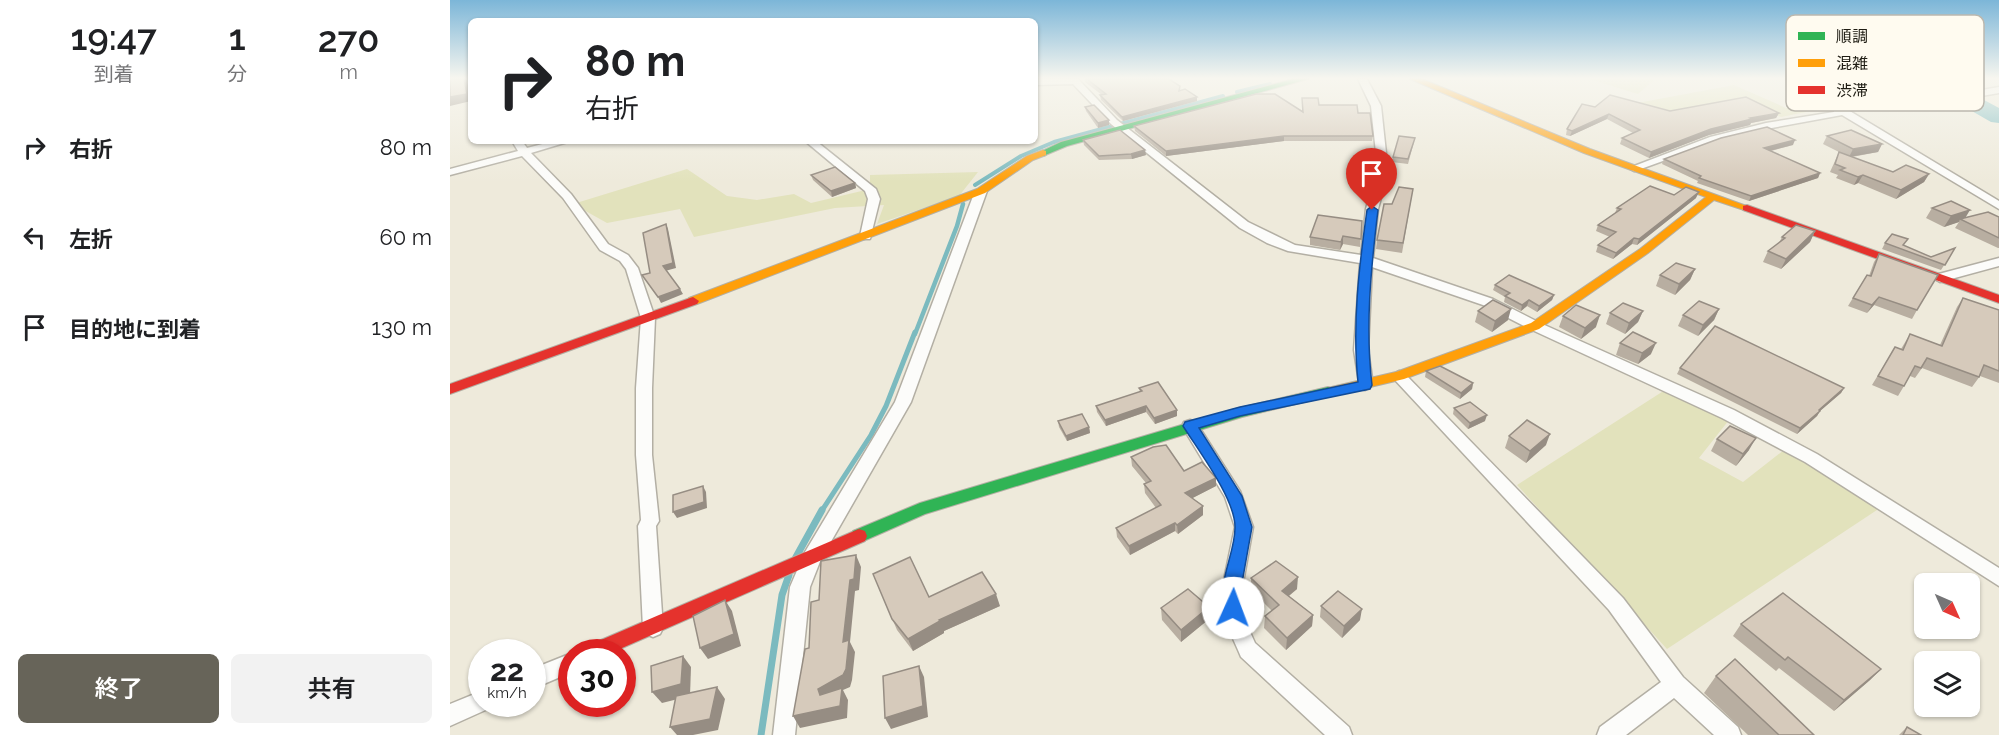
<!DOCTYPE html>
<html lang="ja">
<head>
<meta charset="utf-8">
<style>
	:root { --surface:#fff; --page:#f2f2f2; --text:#202124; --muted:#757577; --accent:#676459 }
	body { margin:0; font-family:Raleway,"Noto Sans JP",sans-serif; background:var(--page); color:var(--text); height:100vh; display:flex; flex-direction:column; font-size:22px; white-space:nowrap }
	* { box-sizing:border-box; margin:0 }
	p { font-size:20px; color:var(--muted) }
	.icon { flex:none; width:33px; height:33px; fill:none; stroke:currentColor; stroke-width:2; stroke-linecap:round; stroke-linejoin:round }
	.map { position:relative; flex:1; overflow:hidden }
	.panel { display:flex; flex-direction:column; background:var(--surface); width:450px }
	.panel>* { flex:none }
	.hud { position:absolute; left:18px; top:18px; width:570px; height:126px; border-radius:9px; box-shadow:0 2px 4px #0004; background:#fff; color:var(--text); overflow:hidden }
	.needle { width:39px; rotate:135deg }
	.tools { position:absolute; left:1464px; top:573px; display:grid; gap:12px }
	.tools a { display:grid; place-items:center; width:66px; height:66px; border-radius:9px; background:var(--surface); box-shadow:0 2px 4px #0004; font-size:30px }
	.speed { position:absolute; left:18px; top:639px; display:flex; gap:12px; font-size:30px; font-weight:700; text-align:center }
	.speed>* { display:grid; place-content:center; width:78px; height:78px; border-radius:50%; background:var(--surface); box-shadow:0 2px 4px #0004; line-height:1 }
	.speed small { font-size:15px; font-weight:400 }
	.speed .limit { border:9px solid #d22; background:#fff; color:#111 }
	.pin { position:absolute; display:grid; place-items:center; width:51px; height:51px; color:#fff; margin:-62px -26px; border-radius:50% 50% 50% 0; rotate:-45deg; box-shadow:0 0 6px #0007 }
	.pin .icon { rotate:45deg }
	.me { position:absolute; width:66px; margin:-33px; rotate:2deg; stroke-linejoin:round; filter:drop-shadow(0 0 4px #0008) }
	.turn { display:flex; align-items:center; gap:21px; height:126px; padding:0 18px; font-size:27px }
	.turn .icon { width:78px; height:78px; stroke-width:2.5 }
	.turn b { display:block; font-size:42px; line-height:51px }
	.eta { display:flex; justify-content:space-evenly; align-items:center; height:102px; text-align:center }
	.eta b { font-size:36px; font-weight:600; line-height:42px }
	.cta { display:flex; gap:12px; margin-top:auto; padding:12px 18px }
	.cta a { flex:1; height:69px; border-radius:9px; background:var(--accent); color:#fff; font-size:24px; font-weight:600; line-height:69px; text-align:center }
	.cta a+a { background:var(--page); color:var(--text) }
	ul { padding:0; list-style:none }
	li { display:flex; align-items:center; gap:18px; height:90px; padding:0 18px }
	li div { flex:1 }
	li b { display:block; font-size:22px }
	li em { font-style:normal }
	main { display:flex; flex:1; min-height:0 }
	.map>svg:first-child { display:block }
	.green { fill:#e2e2bc }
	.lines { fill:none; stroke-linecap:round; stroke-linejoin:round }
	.stream-far3 { stroke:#7bbabf; stroke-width:4 }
	.stream-far2 { stroke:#7bbabf; stroke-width:4.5 }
	.stream-far1 { stroke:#7bbabf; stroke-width:5 }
	.stream { stroke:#7bbabf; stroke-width:7 }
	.river { fill:#7bbabf; fill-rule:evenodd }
	.street-casing { stroke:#b3afa4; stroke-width:3 }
	.fast-casing { stroke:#b3afa4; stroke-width:2 }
	.slow-casing { stroke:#b3afa4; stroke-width:2 }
	.jam-casing { stroke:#b3afa4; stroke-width:2 }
	.street { fill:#fcfcfa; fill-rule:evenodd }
	.fast { fill:#30b455; fill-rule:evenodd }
	.slow { fill:#ff9f0a; fill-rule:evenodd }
	.jam { fill:#e5322d; fill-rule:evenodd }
	.wall { fill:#b8aea1 }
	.shaded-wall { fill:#968d83 }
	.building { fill:#d6cabb; stroke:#968d83; stroke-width:1.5 }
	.route { fill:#1a73e8; stroke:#114b97; stroke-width:1.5 }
	.key { fill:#fffbf0; stroke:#bcb8ae; stroke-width:1.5 }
	.key-label { font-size:16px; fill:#1f1c13 }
</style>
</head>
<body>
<main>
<section class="panel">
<div class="eta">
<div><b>19:47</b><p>到着</p></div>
<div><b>1</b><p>分</p></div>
<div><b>270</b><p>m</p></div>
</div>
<ul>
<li><svg class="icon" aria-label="right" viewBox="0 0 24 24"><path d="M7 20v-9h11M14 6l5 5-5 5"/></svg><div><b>右折</b></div><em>80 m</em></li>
<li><svg class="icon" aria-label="left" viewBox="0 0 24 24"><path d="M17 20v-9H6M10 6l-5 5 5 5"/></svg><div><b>左折</b></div><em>60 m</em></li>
<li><svg class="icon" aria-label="arrive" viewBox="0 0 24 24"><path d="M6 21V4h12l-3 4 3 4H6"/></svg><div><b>目的地に到着</b></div><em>130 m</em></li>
</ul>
<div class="cta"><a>終了</a><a>共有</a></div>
</section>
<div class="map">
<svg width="1549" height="735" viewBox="0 0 1549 735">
	<rect width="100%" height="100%" fill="#eeeadb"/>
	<g class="green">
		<path d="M1139,79H1205L1188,94Z"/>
		<path d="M1340,79H1472L1500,94L1386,106L1331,117L1293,100L1206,113L1182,104L1284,85L1336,108L1357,105L1345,98L1355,95L1381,105Z"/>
		<path d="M237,169L277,196L307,200L344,194L361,203L420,189V175L528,172L509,196L427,224L434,205L385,208L244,237L230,209L157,223L123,204Z"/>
		<path d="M1215,390L1279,420L1249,458L1293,482L1334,450L1430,508L1217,649L1067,485Z"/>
	</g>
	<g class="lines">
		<g class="stream-far3">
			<path d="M787,92L820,84"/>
			<path d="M525,185L571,156L604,142L773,96"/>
		</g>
		<path class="stream-far2" d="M465,334L507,226L513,204"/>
		<path class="stream-far1" d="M371,512L421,435L436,406L465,332"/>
		<g class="stream">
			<path d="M346,557L372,510"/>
			<path d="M311,735L332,595L339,575"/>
		</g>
		<path class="river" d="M1470,79H1495L1549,108V123L1541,122L1473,83Z"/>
		<defs>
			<g id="street">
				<path d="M585,79H628L667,120L798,222L845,245L911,255L916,209L923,183L926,153L921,106L908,79H917L931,106L936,153L935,183L928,209L923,258L1043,299L1090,323L1284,410L1367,454L1549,568V586L1355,462L1272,418L1080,329L1033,305L922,267L918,350L923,385L915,390L910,389L904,350L910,263L838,251L817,243L790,228L661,124L623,84L585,85Z"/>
				<path d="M1336,79H1347L1390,105L1514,93L1549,87V93L1514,99L1398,110L1549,201V209L1392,115L1316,129L1268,141L1188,170L1184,171L1179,168L1260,137L1316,123L1384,112V110Z"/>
				<path d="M62,141H72L77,148L104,141H121L81,153L121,194L158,244L178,255L188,268L205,318L202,388V455L209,521L206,526L213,628L210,634L203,637L196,634L193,628L188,526L191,520L186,455V388L191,318L176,269L170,261L150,250L113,198L72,156L0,175V169L68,151Z"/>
				<path d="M355,141H366L426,189L430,199L420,239H412L410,236L418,199L415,191Z"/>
				<path d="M531,188L537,191L461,402L371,559L360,587L345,735H323L340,587L355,552L445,402L525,191Z"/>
				<path d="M1549,258V266L1490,282L1483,278L1485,275Z"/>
				<path d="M949,371L954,373L1173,598L1233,677L1288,727L1291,735H1264L1224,698L1176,735H1147L1150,727L1211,682L1159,610L944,379L941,376Z"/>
				<path d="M740,420L746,422L790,491L803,527L791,594L796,623L805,643L899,727L902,735H875L791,657L788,650L776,623L771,594L785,527L775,497L732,426L734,422Z"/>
				<path d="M122,653V672L82,689V669Z"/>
				<path d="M32,691V704H42L40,708L0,726V704Z"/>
			</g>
			<g id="fast">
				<path d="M843,79H858L617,146L593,156L588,153L611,142Z"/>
				<path d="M878,387L883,389L885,392L883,395L792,417L475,514L409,543L403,541L401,536L403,531L470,503L785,409Z"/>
			</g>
			<g id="slow">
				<path d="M960,79H972L1140,149L1302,208L1297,211L1264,200L1198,253L1089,329L954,379L878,397L873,395L871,392L873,389L946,372L1081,323L1190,249L1256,197L1134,153Z"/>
				<path d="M593,150L596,151V155L583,160L535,193L247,304H239L237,301L239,298L527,189L577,156Z"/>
			</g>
			<g id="jam">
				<path d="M1297,205L1549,295V303L1293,210V206Z"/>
				<path d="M243,297L249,301L247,304L0,394V384Z"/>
				<path d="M409,529L415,531L417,536L415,541L163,652H135L137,646Z"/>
			</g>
		</defs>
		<use href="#street" class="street-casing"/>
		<use href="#fast" class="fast-casing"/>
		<use href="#slow" class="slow-casing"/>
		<use href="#jam" class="jam-casing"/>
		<use href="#street" class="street"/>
		<use href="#fast" class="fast"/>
		<use href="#slow" class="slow"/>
		<use href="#jam" class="jam"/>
	</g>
	<g class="wall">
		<path d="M635,79H719L730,91L747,101L673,121L651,100L650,95H652L635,82Z"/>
		<path d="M852,98L869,105L908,113L923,136L922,141H834L716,156L685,131L684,126L852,111Z"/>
		<path d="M635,107L659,125L648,128L636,111Z"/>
		<path d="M1145,107L1220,111L1329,113L1326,118L1301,123L1300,125L1259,135L1199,158L1170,144L1172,138L1183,133L1157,119L1120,136L1116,135L1117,129Z"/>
		<path d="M1377,136L1432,144L1428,152L1402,157L1443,172L1479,174L1474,182L1446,199L1408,183L1404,185L1386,178L1388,175L1380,172L1389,152L1373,144Z"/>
		<path d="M633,140L696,155L682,159L649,160L634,145Z"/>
		<path d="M964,142L958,164L942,162L943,157Z"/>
		<path d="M1343,145L1321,151L1370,173L1368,178L1299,201L1247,183L1248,181L1212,164L1214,159Z"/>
		<path d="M361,175L405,183L406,188L382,197L363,180Z"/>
		<path d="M963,189L952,253L926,249L927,240Z"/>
		<path d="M1224,195L1246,198L1187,245L1182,244L1163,259L1146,252L1148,245L1160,237L1146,231L1148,225L1165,213L1167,208Z"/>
		<path d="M1482,208L1515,218L1549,217V248H1548L1505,228L1509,222L1494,227L1476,218Z"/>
		<path d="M912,221L910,247L893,244L890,250L860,245V237Z"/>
		<path d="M1365,231L1360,242L1331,269L1313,262L1318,251L1329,243L1332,237Z"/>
		<path d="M1435,243L1454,246L1481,257L1505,248L1491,270L1432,249Z"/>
		<path d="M1429,254L1467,310L1462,319L1424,305L1417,313L1398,306L1417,275L1419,276L1424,262Z"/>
		<path d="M1245,269L1240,280L1225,295L1206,286L1210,275Z"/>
		<path d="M1045,285L1104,295L1102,300L1087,312L1077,306L1071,311L1054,302L1055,297L1043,290Z"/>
		<path d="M1513,298L1549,310V383L1530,376L1522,387L1472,368L1465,378L1460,376L1448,396L1422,385L1445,347L1451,349L1460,334L1490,345L1507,307Z"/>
		<path d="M1269,309L1264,320L1248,336L1228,326L1233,315Z"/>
		<path d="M1028,311L1058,320L1042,332L1025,322Z"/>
		<path d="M1193,311L1188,322L1175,334L1156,324L1160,313Z"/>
		<path d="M1113,316L1146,327L1131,339L1109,327Z"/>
		<path d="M1170,343L1201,354L1188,364L1166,355Z"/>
		<path d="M1230,368L1394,388L1391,393L1370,411L1367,416L1347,434L1227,374Z"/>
		<path d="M976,371L1023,383L1022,389L1010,399L975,377Z"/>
		<path d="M689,388L727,410V416L705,424L696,412L656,426L647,412L646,406L690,392Z"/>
		<path d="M1004,408L1035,421L1018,429L1003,414Z"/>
		<path d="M608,421L639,427L640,433L617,441L609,427Z"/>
		<path d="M1059,436L1096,445L1076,463L1055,448Z"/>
		<path d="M1267,439L1299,450L1286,466L1261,451Z"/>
		<path d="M681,457L734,471L766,478V486L742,498L753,506V515L728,534L725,531L680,555L667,537L666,528L706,508L695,493L694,484L696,483L682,466Z"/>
		<path d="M423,574L479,597L550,606L494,631V633L463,651L447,630Z"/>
		<path d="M801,578L847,589L839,596L863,615L862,626L836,650L814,628L815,616L822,611L801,590Z"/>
		<path d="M871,606L910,620L892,638L870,617Z"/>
		<path d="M759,607V619L731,642L712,620L711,608Z"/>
		<path d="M1291,624L1431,669L1420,680L1384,711L1329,668L1326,671L1283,636Z"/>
		<path d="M1266,676L1364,735H1298L1254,693Z"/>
		<path d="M1457,727L1471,735H1449Z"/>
	</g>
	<g class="shaded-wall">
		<path d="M14,79H16L17,81L21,101L0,106V97Z"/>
		<path d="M747,97V101L673,121L672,117Z"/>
		<path d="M1329,113L1326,118L1301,123L1300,125L1259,135L1199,158L1201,152L1261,129L1300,118Z"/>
		<path d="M1159,114L1157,119L1120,136L1122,131Z"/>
		<path d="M659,120V125L648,128V123Z"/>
		<path d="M834,136V141L716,156V151Z"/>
		<path d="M1345,140L1343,145L1312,153L1314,148Z"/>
		<path d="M1432,144L1428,152L1399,157L1403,149Z"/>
		<path d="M695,150L696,155L682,159L681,154Z"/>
		<path d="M1370,173L1368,178L1299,201L1301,196Z"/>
		<path d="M1479,174L1474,182L1446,199L1451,190Z"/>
		<path d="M1413,175L1408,183L1404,185L1408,177Z"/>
		<path d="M405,183L406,188L382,197L381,191Z"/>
		<path d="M1249,192L1246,198L1187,245L1189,239Z"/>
		<path d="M1520,210L1514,220L1510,219L1509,222L1494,227L1501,216Z"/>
		<path d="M216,224L218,229L226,268L215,271L213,266Z"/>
		<path d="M1365,231L1360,242L1331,269L1336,259Z"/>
		<path d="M893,236V244L890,250L891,242Z"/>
		<path d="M1184,238L1182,244L1163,259L1166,253Z"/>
		<path d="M1245,269L1240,280L1225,295L1229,284Z"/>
		<path d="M230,289L233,294L211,303L208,297Z"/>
		<path d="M1104,295L1102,300L1087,312L1089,306Z"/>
		<path d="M1429,297L1424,305L1417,313L1422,305Z"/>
		<path d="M1079,300L1077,306L1071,311L1072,305Z"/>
		<path d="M1061,309L1058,320L1042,332L1045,321Z"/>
		<path d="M1269,309L1264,320L1248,336L1253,325Z"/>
		<path d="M1193,311L1188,322L1175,334L1179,323Z"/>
		<path d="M1150,315L1146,327L1131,339L1135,328Z"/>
		<path d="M1206,343L1201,354L1188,364L1192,353Z"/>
		<path d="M1023,383L1022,389L1010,399L1011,393Z"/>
		<path d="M1394,388L1391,393L1370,411L1367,416L1347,434L1350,428L1369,410Z"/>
		<path d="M696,406V412L656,426L655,420Z"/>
		<path d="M727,410V416L705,424L704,418Z"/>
		<path d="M1037,415L1035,421L1018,429L1020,423Z"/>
		<path d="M639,427L640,433L617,441L616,436Z"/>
		<path d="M1100,434L1096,445L1076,463L1080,451Z"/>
		<path d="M1306,438L1299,450L1286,466L1293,454Z"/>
		<path d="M766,478V486L735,502V493Z"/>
		<path d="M253,486L256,492L257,508L227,518L223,512Z"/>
		<path d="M753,506V515L728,534L727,525Z"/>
		<path d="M725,523V531L680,555L679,546Z"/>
		<path d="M406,555L411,567L409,590L405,591L400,642L405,652L402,680L400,687L393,690L398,700L397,718L350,728L343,716L370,695L368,689L393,642L400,580Z"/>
		<path d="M848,577L847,589L831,602L832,591Z"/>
		<path d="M546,594L550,606L494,631V633L463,651L458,639L489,620Z"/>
		<path d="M275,600L282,611L291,646L258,659L250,648Z"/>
		<path d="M759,607V619L731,642V630Z"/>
		<path d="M912,609L910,620L892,638L894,626Z"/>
		<path d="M863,615L862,626L836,650L837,638Z"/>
		<path d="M233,656L241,667L240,696L212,703L202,692Z"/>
		<path d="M469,666L474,677L478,717L441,729L435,718Z"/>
		<path d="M1431,669L1420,680L1384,711L1394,700Z"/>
		<path d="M267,687L275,699L268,730L243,735H227L220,727Z"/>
	</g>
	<g class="building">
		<path d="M0,79H14L17,94L0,97Z"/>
		<path d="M637,79H719L730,86L729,91L735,89L747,97L672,117L650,95L656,94Z"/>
		<path d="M806,94H825L853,112L852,98H868L869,105H907L908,113H920L923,136H834L716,151L684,126Z"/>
		<path d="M1160,95L1220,111L1296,97L1329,113L1300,118L1302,119L1261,129L1201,152L1172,138L1190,130L1159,114L1122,131L1117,129L1132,104L1145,107Z"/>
		<path d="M644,105L659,120L648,123L635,107Z"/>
		<path d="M1317,127L1345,140L1314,148L1370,173L1301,196L1249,178L1251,176L1214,159L1271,138Z"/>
		<path d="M670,130L695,150L681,154L649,156L633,140Z"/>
		<path d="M1401,130L1432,144L1403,149L1377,136Z"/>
		<path d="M949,136L965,138L958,159L943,157Z"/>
		<path d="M1389,152L1443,172L1456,165L1479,174L1451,190L1413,175L1408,177L1390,170L1395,168L1385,164Z"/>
		<path d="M385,167L405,183L381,191L361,175Z"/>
		<path d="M1200,186L1224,195L1236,187L1249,192L1189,239L1184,238L1166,253L1148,245L1166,232L1148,225L1171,209L1167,208Z"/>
		<path d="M949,187L963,189L953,243L927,240L934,204H942Z"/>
		<path d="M1501,201L1520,210L1501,216L1482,208Z"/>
		<path d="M1538,212L1549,217V238L1510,219Z"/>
		<path d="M868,215L912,221L911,239L893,236L891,242L860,237Z"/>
		<path d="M216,224L223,263L213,266L230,289L208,297L192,275L200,273L193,233Z"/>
		<path d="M1346,225L1365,231L1336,259L1318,251L1335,238L1332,237Z"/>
		<path d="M1442,234L1458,239L1453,245L1481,257L1505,248L1495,265L1435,243Z"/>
		<path d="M1429,254L1488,275L1467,310L1429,297L1422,305L1403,298L1417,275L1421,276Z"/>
		<path d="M1226,263L1245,269L1229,284L1210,275Z"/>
		<path d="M1059,275L1104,295L1089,306L1079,300L1072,305L1055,296L1060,293L1045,285Z"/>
		<path d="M1513,298L1549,310V371L1534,365L1529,377L1477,358L1471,368L1465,366L1454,386L1428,376L1445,347L1453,350L1460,334L1492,346Z"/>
		<path d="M1043,300L1061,309L1045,321L1028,311Z"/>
		<path d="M1249,301L1269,309L1253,325L1233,315Z"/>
		<path d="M1173,303L1193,311L1179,323L1160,313Z"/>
		<path d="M1126,305L1150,315L1135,328L1113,316Z"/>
		<path d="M1265,326L1394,388L1369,410L1370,411L1350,428L1230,368Z"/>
		<path d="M1183,332L1206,343L1192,353L1170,343Z"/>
		<path d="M990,366L1023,383L1011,393L976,371Z"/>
		<path d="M708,382L727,410L704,418L696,406L655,420L646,406L692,391L689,388Z"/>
		<path d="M1020,402L1037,415L1020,423L1004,408Z"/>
		<path d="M632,414L639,427L616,436L608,421Z"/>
		<path d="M1077,420L1100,434L1080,451L1059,436Z"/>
		<path d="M1280,426L1306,438L1293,454L1267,439Z"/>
		<path d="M716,445L734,471L752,462L766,478L735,493L753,506L727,525L725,523L679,546L666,528L711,505L694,484L701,481L681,457L703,447Z"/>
		<path d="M253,486L254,502L223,512V495Z"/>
		<path d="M406,555L404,579L400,580L393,642L399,640L396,669L393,675L368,689L370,695L392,688L390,706L343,716L355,649L359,648L361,602L369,600L371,561Z"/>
		<path d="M460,557L479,597L532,572L546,594L489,620L490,621L458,639L442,619L423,574Z"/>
		<path d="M826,561L848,577L832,591L863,615L837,638L815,616L829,605L801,578Z"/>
		<path d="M738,589L759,607L731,630L711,608Z"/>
		<path d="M888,591L912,609L894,626L871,606Z"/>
		<path d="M1333,593L1431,669L1394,700L1338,657L1335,660L1291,624Z"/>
		<path d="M275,600L284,634L250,648L243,616Z"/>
		<path d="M233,656L231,684L202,692L201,666Z"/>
		<path d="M1285,659L1364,735H1329L1266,676Z"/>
		<path d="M469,666L473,706L435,718L433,676Z"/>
		<path d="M267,687L260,719L220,727L226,696Z"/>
		<path d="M1457,727L1471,735H1453Z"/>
	</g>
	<linearGradient id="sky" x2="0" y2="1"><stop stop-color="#7cb6d8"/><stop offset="0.43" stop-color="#f7f6ef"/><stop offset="1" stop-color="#f7f6ef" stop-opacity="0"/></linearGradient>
	<rect width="1549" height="182" fill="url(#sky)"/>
	<path class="route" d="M922,206L928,210C921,268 915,327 922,385L920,389L790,416L749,428L792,496L802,527L790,594L792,608L790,614L783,616L777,614C764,586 785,556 785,528C786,500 748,450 733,426L735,422L790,407L908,382C902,325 909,267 917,210Z"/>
	<rect x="1336" y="15" width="198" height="96" rx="9" class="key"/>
	<rect x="1348" y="32" width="27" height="8" fill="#30b455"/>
	<rect x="1348" y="59" width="27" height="8" fill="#ff9f0a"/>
	<rect x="1348" y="86" width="27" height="8" fill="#e5322d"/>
	<g class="key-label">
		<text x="1386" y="42">順調</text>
		<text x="1386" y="69">混雑</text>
		<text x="1386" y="96">渋滞</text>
	</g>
</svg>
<div class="tools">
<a><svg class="needle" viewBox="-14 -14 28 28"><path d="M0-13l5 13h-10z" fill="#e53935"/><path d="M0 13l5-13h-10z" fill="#757577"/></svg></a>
<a><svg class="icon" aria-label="layers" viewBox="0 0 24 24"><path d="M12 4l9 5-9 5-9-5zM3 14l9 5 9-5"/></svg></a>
</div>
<div class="speed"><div>22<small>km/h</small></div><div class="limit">30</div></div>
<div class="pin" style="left:922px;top:210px;background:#d93025"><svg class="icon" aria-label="arrive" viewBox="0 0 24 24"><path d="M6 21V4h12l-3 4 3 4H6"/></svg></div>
<svg class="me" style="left:783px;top:608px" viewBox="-20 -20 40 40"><circle r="19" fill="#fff"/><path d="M0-13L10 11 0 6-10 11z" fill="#1a73e8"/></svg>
<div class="hud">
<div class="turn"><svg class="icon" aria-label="right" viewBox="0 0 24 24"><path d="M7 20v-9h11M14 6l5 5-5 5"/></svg><div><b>80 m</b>右折</div></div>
</div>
</div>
</main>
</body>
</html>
